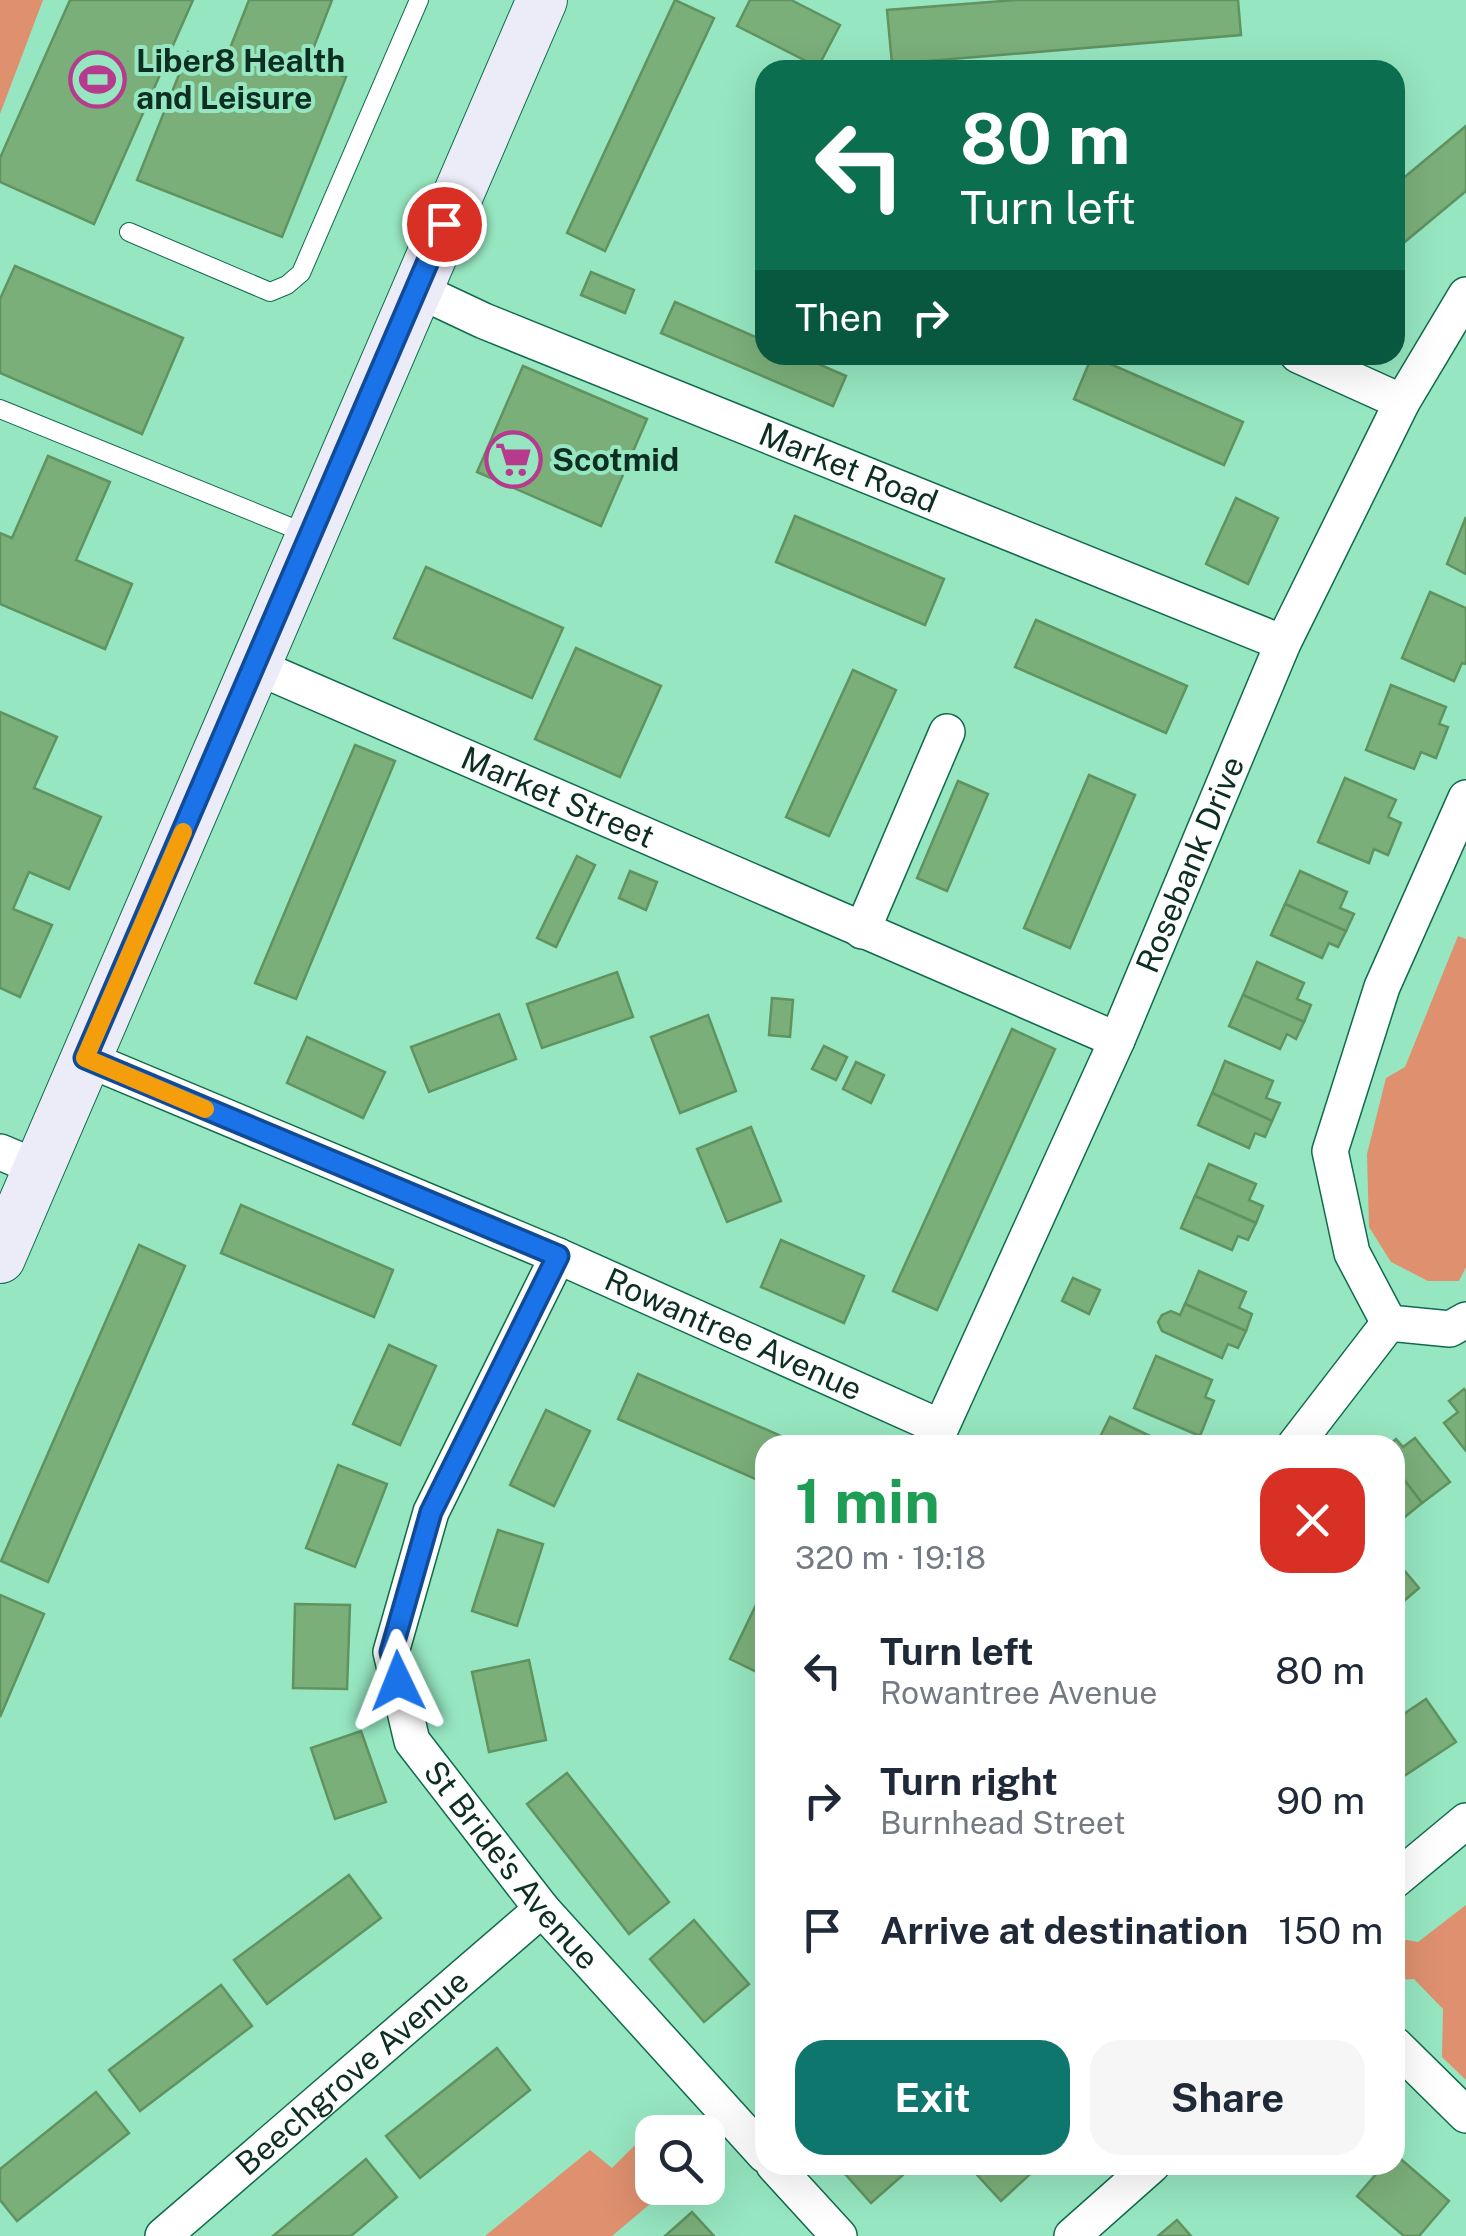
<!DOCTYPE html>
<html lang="en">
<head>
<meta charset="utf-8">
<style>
	:root { --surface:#fff; --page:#f6f6f7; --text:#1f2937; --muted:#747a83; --accent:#0f766e }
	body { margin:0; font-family:"Public Sans",sans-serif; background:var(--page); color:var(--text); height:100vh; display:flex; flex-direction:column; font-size:38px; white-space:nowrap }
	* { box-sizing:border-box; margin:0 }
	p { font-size:32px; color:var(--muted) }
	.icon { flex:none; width:55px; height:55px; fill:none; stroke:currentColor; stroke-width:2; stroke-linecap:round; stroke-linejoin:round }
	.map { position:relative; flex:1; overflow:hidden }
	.drawer { position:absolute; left:755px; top:1435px; width:650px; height:740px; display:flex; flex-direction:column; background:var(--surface); border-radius:30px; box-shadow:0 10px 40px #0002 }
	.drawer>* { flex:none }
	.top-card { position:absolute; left:755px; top:60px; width:650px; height:305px; border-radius:30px; box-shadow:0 10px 40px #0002; background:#0b6e4f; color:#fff; overflow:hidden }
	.tools { position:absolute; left:635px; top:2115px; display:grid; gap:20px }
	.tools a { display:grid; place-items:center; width:90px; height:90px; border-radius:20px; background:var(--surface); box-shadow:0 10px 40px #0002; font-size:50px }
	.pin { position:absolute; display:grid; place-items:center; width:85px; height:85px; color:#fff; margin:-42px; border:5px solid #fff; border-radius:50%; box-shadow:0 2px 10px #0007 }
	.me { position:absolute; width:110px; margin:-55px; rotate:358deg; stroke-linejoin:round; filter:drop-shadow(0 0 8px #0008) }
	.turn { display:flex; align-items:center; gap:35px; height:210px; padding:0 40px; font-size:45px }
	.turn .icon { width:130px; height:130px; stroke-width:2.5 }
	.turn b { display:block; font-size:70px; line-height:85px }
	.then { display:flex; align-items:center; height:95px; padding:0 40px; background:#0003; gap:20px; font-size:38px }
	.round { display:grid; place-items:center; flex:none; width:105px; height:105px; border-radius:30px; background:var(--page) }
	.summary { display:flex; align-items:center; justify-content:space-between; height:170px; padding:0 40px }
	h1 { font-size:60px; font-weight:700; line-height:75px; color:#1e9e55 }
	.cta { display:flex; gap:20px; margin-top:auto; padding:20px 40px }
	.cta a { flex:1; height:115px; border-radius:30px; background:var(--accent); color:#fff; font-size:40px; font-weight:700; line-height:115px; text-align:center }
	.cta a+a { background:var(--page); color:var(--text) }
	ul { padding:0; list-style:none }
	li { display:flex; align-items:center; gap:30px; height:130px; padding:0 40px }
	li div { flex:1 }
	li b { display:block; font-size:38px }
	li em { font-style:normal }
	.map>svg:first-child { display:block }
	.green { fill:#de906f }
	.building { fill:#7baf7a; stroke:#60935f; stroke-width:2.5 }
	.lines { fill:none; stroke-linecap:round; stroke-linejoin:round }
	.lane-casing { stroke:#106b4c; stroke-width:20 }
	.street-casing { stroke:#106b4c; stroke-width:38 }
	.secondary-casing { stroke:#106b4c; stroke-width:52 }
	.lane { stroke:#fff; stroke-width:18 }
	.street { stroke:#fff; stroke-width:35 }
	.secondary { stroke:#ececf9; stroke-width:50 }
	.route-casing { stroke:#114b97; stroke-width:25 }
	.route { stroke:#1a73e8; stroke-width:18 }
	.slow { stroke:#f59e0b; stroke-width:18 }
	.labels { text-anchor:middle; stroke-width:8; stroke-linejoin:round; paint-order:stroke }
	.poi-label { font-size:32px; font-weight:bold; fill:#0d2f22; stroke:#96e6c1; text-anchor:start }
	.street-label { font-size:32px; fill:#0d2f22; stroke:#96e6c1 }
</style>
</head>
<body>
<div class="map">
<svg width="1466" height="2236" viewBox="0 0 1466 2236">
	<rect width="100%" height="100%" fill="#96e6c1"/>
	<g class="green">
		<path d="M0,0H43L0,114Z"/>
		<path d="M1458,936L1466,939V1267L1459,1281H1428L1391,1262L1369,1227L1367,1154L1386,1078L1405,1067Z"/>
		<path d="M1466,1905V2080L1442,2057L1443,2009L1414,1979L1395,1980V1938L1418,1942Z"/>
		<path d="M656,2124L666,2132H652V2188H669L612,2236H485L590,2150L612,2168Z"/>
	</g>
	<g class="building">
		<path d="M70,0H193L94,224L0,182V158Z"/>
		<path d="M249,0H332L308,62L346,77L282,237L137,180L188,52L223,66Z"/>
		<path d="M675,0L714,18L605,251L567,233Z"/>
		<path d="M750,0H791L840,25L818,67L737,26Z"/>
		<path d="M1016,0H1238L1241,35L892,64L887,10Z"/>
		<path d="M1466,126V191L1395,250V185Z"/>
		<path d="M15,266L183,338L142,434L0,373V299Z"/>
		<path d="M591,272L634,290L625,313L581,295Z"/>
		<path d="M675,302L765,341V355H798L846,376L833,406L661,333Z"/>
		<path d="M1092,356L1243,422L1224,465L1074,399Z"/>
		<path d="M523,366L647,419L601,526L477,472Z"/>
		<path d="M48,456L110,482L76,560L132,584L105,649L0,604V533L12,538Z"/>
		<path d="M1236,498L1278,518L1248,584L1206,564Z"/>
		<path d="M795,516L944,579L925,625L776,562Z"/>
		<path d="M1466,517V574L1447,564Z"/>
		<path d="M426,567L563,628L532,698L394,638Z"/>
		<path d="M1430,592L1466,608V664L1462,663L1454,681L1402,658Z"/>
		<path d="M1036,620L1187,686L1166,733L1015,667Z"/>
		<path d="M576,648L661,686L620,777L535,739Z"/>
		<path d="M853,670L896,690L829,836L786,817Z"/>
		<path d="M1391,685L1446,707L1439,724L1448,727L1436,758L1421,752L1414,769L1366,750Z"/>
		<path d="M0,712L57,737L34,788L101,817L69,889L29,872L13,909L52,925L20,997L0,988Z"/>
		<path d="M355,745L395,761L296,999L255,983Z"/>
		<path d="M1089,775L1135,795L1070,948L1024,928Z"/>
		<path d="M1345,778L1396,800L1388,817L1401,823L1388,855L1374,849L1369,863L1318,842Z"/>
		<path d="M958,781L988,794L947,891L917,878Z"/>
		<path d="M577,856L595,865L556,947L537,938Z"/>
		<path d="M630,871L657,882L646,910L619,898Z"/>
		<path d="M1300,871L1347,892L1340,908L1354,914L1346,931L1285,904Z"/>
		<path d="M1285,904L1346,931L1338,947L1329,943L1322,958L1271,935Z"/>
		<path d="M1257,962L1304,983L1297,999L1311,1005L1304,1022L1243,995Z"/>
		<path d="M617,972L633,1017L542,1048L527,1004Z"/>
		<path d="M1243,995L1304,1022L1296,1039L1287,1034L1280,1049L1229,1026Z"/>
		<path d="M772,998L793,1000L790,1037L769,1035Z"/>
		<path d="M499,1014L516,1059L429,1092L411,1047Z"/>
		<path d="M708,1015L736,1091L680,1113L651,1037Z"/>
		<path d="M1012,1029L1055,1049L937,1310L893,1291Z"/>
		<path d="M307,1037L385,1072L363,1118L287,1083Z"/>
		<path d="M824,1046L847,1057L836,1080L812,1069Z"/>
		<path d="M1225,1061L1273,1081L1266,1098L1280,1103L1272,1121L1212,1093Z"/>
		<path d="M856,1062L884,1075L871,1103L843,1089Z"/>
		<path d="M1212,1093L1272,1121L1265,1137L1255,1133L1249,1148L1198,1125Z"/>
		<path d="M751,1127L781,1201L727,1222L697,1149Z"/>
		<path d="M1209,1164L1256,1184L1249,1200L1263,1206L1256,1223L1195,1196Z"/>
		<path d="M1195,1196L1256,1223L1248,1240L1238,1236L1232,1250L1181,1228Z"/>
		<path d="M241,1205L393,1270L374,1317L221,1253Z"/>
		<path d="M781,1240L864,1276L844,1323L761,1287Z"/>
		<path d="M139,1245L185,1266L48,1582L1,1561Z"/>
		<path d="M1199,1271L1246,1292L1239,1308L1252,1314L1246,1331L1185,1304Z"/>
		<path d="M1073,1278L1100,1290L1089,1314L1062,1301Z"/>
		<path d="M1185,1304L1246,1331L1238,1348L1228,1344L1222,1358L1162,1331L1158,1322L1162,1315L1171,1311L1180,1315Z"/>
		<path d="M389,1345L436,1366L400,1445L353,1424Z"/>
		<path d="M1156,1356L1212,1380L1205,1397L1214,1401L1200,1436L1134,1408Z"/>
		<path d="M638,1374L788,1439L785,1445H765V1483L618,1419Z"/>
		<path d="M1464,1389L1466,1392V1451L1444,1423L1458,1412L1449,1401Z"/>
		<path d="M546,1410L590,1431L554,1506L510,1485Z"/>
		<path d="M1110,1417L1169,1445H1096Z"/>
		<path d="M1415,1438L1450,1482L1422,1503L1395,1468V1445H1389L1396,1439L1403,1447Z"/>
		<path d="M338,1465L387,1484L355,1567L306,1548Z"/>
		<path d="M1395,1468L1422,1503L1395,1525Z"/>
		<path d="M498,1530L543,1544L517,1626L472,1611Z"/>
		<path d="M1399,1564L1419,1588L1404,1601L1395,1590V1568Z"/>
		<path d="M765,1586V1676L730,1659Z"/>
		<path d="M0,1595L44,1614L0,1717Z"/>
		<path d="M295,1604L350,1605L347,1689L293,1688Z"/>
		<path d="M529,1660L546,1740L489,1752L472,1672Z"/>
		<path d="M1426,1699L1456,1742L1395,1782V1720Z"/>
		<path d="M361,1731L386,1802L335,1819L311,1748Z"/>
		<path d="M567,1773L669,1902L629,1934L527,1804Z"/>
		<path d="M349,1875L381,1918L267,2004L234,1960Z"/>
		<path d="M694,1920L749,1984L704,2022L650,1959Z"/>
		<path d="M221,1985L252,2026L140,2111L109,2070Z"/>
		<path d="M497,2048L530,2090L420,2178L386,2136Z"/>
		<path d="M96,2092L129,2133L17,2221L0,2200V2169Z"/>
		<path d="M1395,2154L1449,2201L1419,2236H1404L1357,2196L1384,2165H1395Z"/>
		<path d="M366,2159L397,2197L351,2236H273Z"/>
		<path d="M837,2165H910L912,2167L871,2203Z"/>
		<path d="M968,2165H1040L1001,2201Z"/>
		<path d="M692,2212L714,2236H665Z"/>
		<path d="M1177,2220L1191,2236H1158Z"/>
	</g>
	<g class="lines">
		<defs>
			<g id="lane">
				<path d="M129,232L270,292L287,285L301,273L419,0"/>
				<path d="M0,409L310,535"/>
			</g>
			<g id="street">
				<path id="s1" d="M416,289L484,321L1283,643"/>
				<path d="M1298,355L1402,402"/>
				<path id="s2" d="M255,666L1117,1040"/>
				<path d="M1466,798L1382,987L1330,1151L1352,1253L1389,1323L1450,1329L1466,1320"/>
				<path d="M862,931L947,732"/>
				<path id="s3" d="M85,1058L558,1256L940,1427"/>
				<path d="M0,1152L38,1168"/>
				<path id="s4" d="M558,1256L431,1512L391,1652L412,1741L542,1909L765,2155"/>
				<path id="s5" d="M933,1445L1117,1040L1283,643L1402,402L1466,295"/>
				<path d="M1295,1445L1389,1323"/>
				<path d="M1395,1880L1466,1821"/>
				<path d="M1395,2045L1466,2115"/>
				<path d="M774,2165L839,2236"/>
				<path id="s6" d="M163,2236L542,1909"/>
				<path d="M1072,2236L1152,2165"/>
			</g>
			<path id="secondary" d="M0,1258L542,0"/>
		</defs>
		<use href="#lane" class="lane-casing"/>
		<use href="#street" class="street-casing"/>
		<use href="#secondary" class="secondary-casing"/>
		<use href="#lane" class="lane"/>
		<use href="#street" class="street"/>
		<use href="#secondary" class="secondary"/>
	</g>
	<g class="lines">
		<defs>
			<path id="route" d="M398,1681L391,1652L431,1512L558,1256L85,1058L444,224"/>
		</defs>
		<use href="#route" class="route-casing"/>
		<use href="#route" class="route"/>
		<path class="slow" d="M183,832L85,1058L205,1109"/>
	</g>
	<defs>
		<symbol id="stadium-ring" viewBox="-11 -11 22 22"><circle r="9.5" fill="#96e6c1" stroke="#b63b8c" stroke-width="1.5"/><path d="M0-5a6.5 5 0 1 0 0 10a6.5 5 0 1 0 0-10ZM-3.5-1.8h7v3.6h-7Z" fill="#b63b8c"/></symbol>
		<symbol id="supermarket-ring" viewBox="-11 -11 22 22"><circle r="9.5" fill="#96e6c1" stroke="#b63b8c" stroke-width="1.5"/><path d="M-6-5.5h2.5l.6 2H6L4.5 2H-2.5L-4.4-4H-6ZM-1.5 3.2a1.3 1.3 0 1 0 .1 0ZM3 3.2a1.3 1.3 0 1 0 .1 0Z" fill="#b63b8c"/></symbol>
	</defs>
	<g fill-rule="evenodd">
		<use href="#stadium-ring" x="66" y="48" width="63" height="63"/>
		<use href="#supermarket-ring" x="482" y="428" width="63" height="63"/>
	</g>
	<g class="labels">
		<g class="poi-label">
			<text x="136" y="72">Liber8 Health<tspan x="136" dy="37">and Leisure</tspan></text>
			<text x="552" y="471">Scotmid</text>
		</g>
		<g class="street-label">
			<text dy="11" stroke="none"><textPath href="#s1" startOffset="468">Market Road</textPath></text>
			<text dy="11" stroke="none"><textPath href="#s2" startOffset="330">Market Street</textPath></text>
			<text dy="11" stroke="none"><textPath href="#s5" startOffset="635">Rosebank Drive</textPath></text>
			<text dy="11" stroke="none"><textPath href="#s3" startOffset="705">Rowantree Avenue</textPath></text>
			<text dy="11" stroke="none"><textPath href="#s4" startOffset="682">St Bride's Avenue</textPath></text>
			<text dy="11" stroke="none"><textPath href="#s6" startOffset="250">Beechgrove Avenue</textPath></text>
		</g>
	</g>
</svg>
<div class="tools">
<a><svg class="icon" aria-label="search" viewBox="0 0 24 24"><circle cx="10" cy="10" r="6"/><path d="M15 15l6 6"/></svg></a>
</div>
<div class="pin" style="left:444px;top:224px;background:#d93025"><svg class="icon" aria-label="arrive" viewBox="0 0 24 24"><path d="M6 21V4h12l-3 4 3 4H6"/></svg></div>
<svg class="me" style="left:398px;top:1681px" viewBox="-20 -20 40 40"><path d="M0-17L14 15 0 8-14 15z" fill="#1a73e8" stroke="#fff" stroke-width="4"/></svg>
<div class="top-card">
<div class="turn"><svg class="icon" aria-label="left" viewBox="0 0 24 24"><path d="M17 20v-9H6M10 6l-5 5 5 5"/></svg><div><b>80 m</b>Turn left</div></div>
<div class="then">Then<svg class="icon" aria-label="right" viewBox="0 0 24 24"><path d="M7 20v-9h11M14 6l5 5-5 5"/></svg></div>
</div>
<section class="drawer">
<div class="summary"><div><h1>1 min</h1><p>320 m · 19:18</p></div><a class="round" style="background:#d93025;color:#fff"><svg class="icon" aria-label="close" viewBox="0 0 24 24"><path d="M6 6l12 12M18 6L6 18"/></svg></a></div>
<ul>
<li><svg class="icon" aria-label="left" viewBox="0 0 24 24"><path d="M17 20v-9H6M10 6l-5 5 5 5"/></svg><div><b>Turn left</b><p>Rowantree Avenue</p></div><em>80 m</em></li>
<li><svg class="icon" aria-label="right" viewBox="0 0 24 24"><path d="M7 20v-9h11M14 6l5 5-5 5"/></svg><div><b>Turn right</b><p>Burnhead Street</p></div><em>90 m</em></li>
<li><svg class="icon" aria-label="arrive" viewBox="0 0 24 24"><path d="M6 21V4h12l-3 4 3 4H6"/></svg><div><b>Arrive at destination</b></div><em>150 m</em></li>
</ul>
<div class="cta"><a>Exit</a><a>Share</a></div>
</section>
</div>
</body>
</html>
